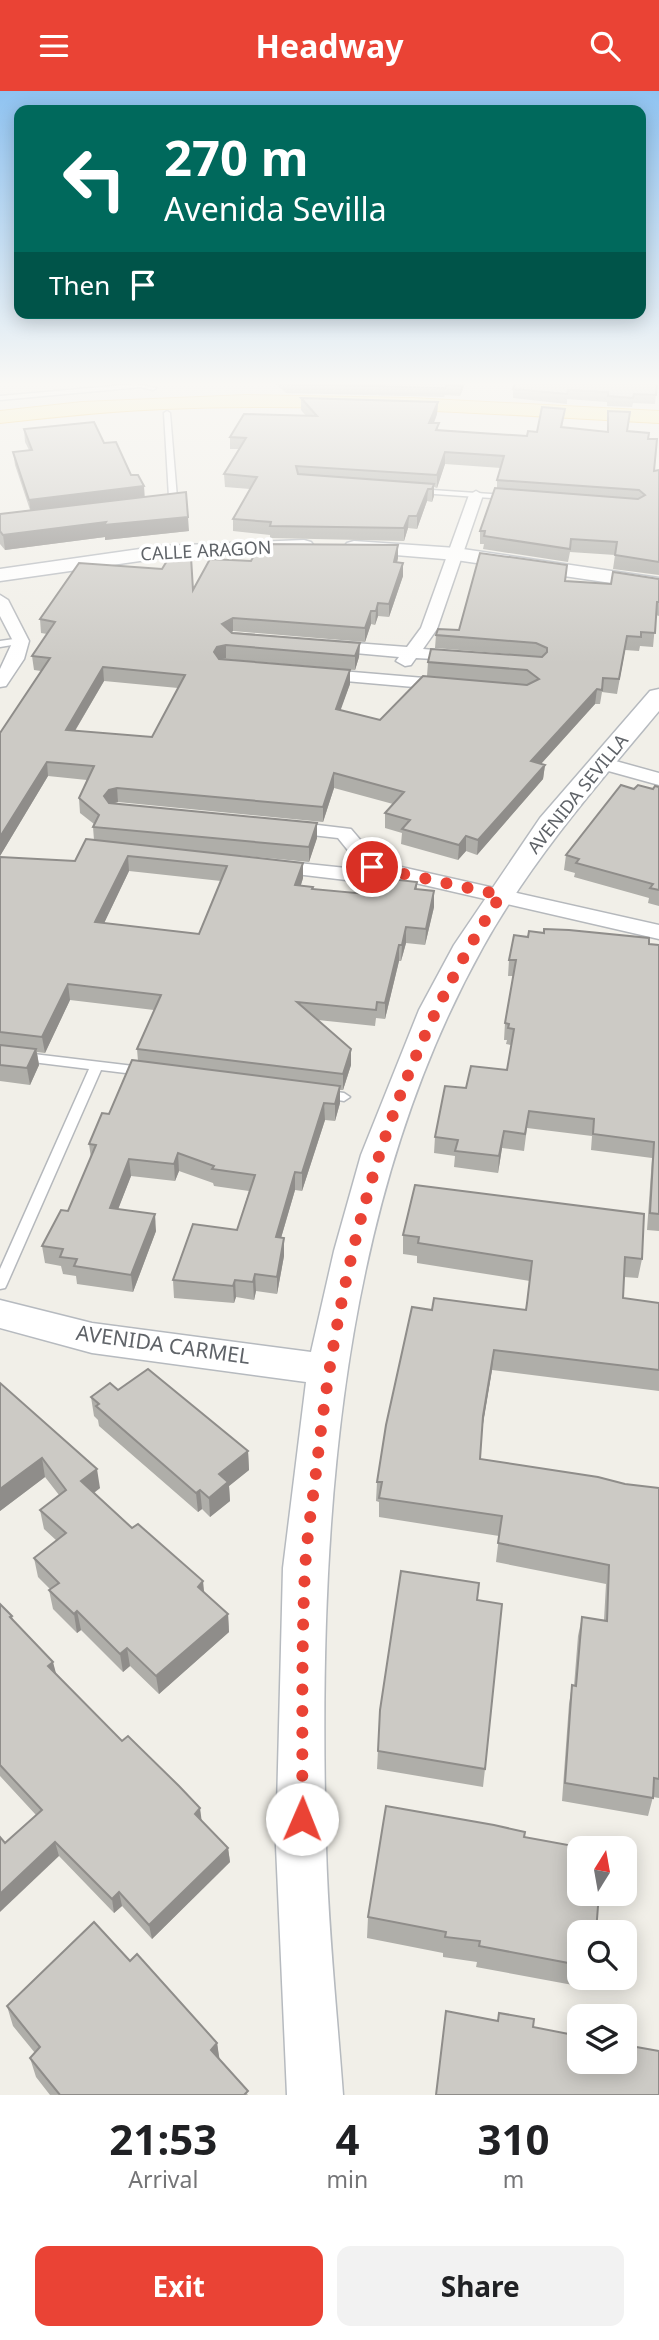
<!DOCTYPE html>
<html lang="en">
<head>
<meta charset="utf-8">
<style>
	:root { --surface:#fff; --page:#f2f2f2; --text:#202124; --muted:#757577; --accent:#ea4335 }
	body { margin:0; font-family:"Noto Sans",sans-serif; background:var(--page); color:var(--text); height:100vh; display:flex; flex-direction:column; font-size:26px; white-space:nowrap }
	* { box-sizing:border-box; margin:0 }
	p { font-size:23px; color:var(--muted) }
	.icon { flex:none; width:38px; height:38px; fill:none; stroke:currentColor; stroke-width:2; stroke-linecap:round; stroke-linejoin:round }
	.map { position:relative; height:2004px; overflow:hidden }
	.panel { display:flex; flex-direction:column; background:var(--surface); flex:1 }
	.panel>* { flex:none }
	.hud { position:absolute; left:14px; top:14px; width:632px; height:214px; border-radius:14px; box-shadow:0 4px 18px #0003; background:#00695c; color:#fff; overflow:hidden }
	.needle { width:46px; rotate:11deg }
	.controls { position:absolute; left:567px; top:1745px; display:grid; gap:14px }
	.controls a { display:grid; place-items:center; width:70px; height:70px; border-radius:14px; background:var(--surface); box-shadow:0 4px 18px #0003; font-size:35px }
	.pin { position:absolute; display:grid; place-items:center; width:60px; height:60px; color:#fff; margin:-30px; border:4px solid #fff; border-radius:50%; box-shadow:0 2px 7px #0007 }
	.me { position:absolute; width:77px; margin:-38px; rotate:1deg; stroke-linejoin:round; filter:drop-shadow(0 0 5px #0008) }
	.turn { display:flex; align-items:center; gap:24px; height:147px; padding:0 35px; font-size:32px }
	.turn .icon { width:91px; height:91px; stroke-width:2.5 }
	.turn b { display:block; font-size:49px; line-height:60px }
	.then { display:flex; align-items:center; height:66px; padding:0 35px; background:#0003; gap:14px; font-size:26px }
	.eta { display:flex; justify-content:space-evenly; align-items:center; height:119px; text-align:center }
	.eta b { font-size:42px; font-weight:700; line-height:49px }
	.button { display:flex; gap:14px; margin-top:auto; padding:14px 35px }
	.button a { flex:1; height:80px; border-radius:14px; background:var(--accent); color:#fff; font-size:28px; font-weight:700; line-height:80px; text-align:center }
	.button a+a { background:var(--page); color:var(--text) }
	header { display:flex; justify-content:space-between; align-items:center; height:91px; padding:0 35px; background:var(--accent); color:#fff; font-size:32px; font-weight:700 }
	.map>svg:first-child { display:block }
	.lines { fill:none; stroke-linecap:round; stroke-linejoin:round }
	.lane-casing { stroke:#b5b8bc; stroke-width:3 }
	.street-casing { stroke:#b5b8bc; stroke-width:3 }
	.secondary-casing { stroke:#b6babf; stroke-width:3 }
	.primary-casing { stroke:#f2c960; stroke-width:2 }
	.lane { fill:#fff; fill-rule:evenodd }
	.street { fill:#fff; fill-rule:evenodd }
	.secondary { fill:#fff; fill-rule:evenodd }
	.primary { fill:#fff2af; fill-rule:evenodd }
	.wall { fill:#afaea9; fill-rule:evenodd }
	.shaded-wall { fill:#8f8d8a }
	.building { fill:#cccac5; stroke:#8f8d8a; stroke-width:2; fill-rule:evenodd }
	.route { stroke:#ea4335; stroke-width:12; stroke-dasharray:0 21.6 }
	.labels { text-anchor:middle; stroke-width:7; stroke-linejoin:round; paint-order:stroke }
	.far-street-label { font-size:18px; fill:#5f6368; stroke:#fff }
	.street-label { font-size:21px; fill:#5f6368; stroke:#fff }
</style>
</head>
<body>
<header><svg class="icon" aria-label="menu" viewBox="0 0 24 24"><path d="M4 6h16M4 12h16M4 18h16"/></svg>Headway<svg class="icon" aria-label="search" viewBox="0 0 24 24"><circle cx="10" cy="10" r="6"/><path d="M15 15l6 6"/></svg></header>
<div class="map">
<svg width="659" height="2004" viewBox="0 0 659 2004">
	<rect width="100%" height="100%" fill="#f1efe8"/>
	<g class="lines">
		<defs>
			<g id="lane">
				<path d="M136,293L156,297L153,299L141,296L0,309V305Z"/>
				<path d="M167,320L170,322L177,407L166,414L162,412L169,406L164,322Z"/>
				<path d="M417,398L506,404L510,406L506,408L420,402H417Z"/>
				<path d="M21,547L24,548V552L0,556V550Z"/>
				<path d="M0,959L142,976L148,980L142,984L101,979L7,1193L5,1197L0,1198V1178L89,978L0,967Z"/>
				<path d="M323,999L344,1002L350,1006L344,1010L319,1006L317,1003Z"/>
			</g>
			<g id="street">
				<path d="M476,400L483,404L437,538L423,558L469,562L472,566L469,570L416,567L411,574L405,575L396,570L399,566L322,559L320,555L328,550L407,556L421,537L469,404Z"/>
				<path d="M0,504L8,509L29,550L24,568L6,595L0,596V578L13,550L0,525Z"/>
				<path d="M317,578L448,589L457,594L448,599L311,587L308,583Z"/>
				<path d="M601,666L659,682V694L594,676L592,672L594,668Z"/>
				<path d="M284,730L351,738L379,771L659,834V848L372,782L346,789L262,779L259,775L262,771L269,769L346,777L359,773L338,747L277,740L274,736L277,732Z"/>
			</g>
			<g id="secondary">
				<path d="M304,449L311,451L314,455L311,459L161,467L0,490V478L161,455Z"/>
				<path d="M354,450L456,457L659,487V499L456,469L347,460L344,456L347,452Z"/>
				<path d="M659,598V620C596,695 531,770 483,856C334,1123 318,1455 326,1754C328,1837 337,1921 343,2004H287L276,1755L283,1477L306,1291L92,1262L0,1237V1209L92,1232L311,1261L334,1160L361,1064L419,919L454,854L540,727L650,600Z"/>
			</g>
			<path id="primary" d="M247,304L412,307L659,320V332C494,323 329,311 164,318C109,320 55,326 0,332V320L82,311Z"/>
		</defs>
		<use href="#lane" class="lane-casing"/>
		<use href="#street" class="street-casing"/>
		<use href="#secondary" class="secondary-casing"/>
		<use href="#primary" class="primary-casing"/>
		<use href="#lane" class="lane"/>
		<use href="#street" class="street"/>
		<use href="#secondary" class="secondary"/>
		<use href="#primary" class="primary"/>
	</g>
	<g class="wall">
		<path d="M276,293H465L460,305L445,304L444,306L286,302Z"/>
		<path d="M657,293L655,313L633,312L632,316L607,315V311L567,308V313L513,307V298Z"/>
		<path d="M301,307L438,311L437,323L434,332L439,339L527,345L563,329L562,336L607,341L608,320L628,340L648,348L654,380L659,379V484L613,478L615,464L570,461L568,471L483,458L484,453H480V440L497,398V389L501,377L445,373L437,397L434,396V405L432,411L427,410L417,438L408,437L404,450L270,447V444L233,440V428L250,398L225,396L224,383L239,358H230V346L306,325L301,319Z"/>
		<path d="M24,338L104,352L131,384L144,395V406L189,440L105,449V446L5,459L0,453V423L30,419L15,374L13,361L29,359L25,351Z"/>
		<path d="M398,467L397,471L403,485L389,526L378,525L375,534L371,533L365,551L233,540L232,541L360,552L359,566L355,579L224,568L350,593L340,619L380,629L527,594L427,585L428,571L509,563L435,557L436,544L459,539L565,490L611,493L659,488V525L656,524L653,556L640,555L639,560L625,559L617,603L602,601L600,613H595L541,673L545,674L543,688L477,764L466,760L458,769L401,753L402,742L385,737V722L393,713L334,697L323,731L118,711L115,712L317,747L309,771L213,762L303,787L301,794L313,798L377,804L417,791V798L434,816L425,854L406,852L401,870H399L385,928L376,927L375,935L318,929L351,974L343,999H340V1012L335,1030L325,1029L302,1100L295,1099L281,1147L284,1165L277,1203L256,1200L254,1209L236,1206L234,1212L174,1207L173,1189L237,1139L249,1100L214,1095L213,1092L179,1080L175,1090L131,1085L118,1118L156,1140L133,1201L77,1193L76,1185L63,1183L61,1175L45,1172L42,1155L68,1120L91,1067L89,1053L109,1023L138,970L137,958L154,919L70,909L45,962L37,961L39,974L30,994L0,990V766L75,770L94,749L93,736L94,733L80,722L79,707L87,689L48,685L0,765V642L41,580L34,579L32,565L47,543L41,542L40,528L193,499L251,470ZM104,590L178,597L152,646L75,640ZM129,780L221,790L199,843L104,832Z"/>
		<path d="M659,696V815L648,812L649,807L574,786L575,782L564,779L566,764L634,698H653Z"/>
		<path d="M649,853L659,854V1140L647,1139L652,1067L591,1059L592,1045L527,1037L524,1060L502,1057L498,1082L454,1076L455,1065L434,1062L435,1046L466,997L507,979L511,954L506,953L507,949H504L505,932L513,885H508L509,869Z"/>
		<path d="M415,1094L642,1168L638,1187L624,1186L623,1207L659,1212V1300L492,1279L482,1338L480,1368L625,1393L659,1397V1707L653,1706L648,1725L562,1710L569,1613L572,1594L574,1595L578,1545L582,1526L604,1529L606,1493L496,1471L499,1445L379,1426V1411L376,1410L377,1391L432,1219H526L527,1213L530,1190L417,1172V1165L403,1163V1144Z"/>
		<path d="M0,1292L100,1397L94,1402L228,1523L229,1541L159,1603L130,1575L123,1581L81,1539L77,1542L53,1518L49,1499L50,1498L38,1486L34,1467L57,1450L44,1438L40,1419L59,1404L45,1386L0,1420Z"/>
		<path d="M118,1299L248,1360L249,1379L229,1395L230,1410L210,1426L202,1418L198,1421L99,1335L98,1329L94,1325L91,1306Z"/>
		<path d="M479,1492L477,1509L485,1678L483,1696L377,1678L380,1619Z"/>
		<path d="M0,1513L12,1525L13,1529L56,1583L228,1757L230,1771L152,1848L122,1815L114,1822L59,1765L5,1752L36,1724L0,1685Z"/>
		<path d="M524,1746L578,1779L579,1886H592L589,1897L476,1876L477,1871L443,1866V1862L367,1847L368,1826Z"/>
		<path d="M130,1870L217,1952L219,1968L248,2004H50L36,1986L30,1967L35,1962L13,1935L7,1915Z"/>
	</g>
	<g class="shaded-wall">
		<path d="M462,293H465L460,305L461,295Z"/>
		<path d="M438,311L437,323L429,344V332Z"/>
		<path d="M445,361V373L437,397V384Z"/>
		<path d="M434,393V405L432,411V398Z"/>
		<path d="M144,395L145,409L31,423L29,409Z"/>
		<path d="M428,398L427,410L417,438V425Z"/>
		<path d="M409,425L408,437L404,450V437Z"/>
		<path d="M188,426L189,440L105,449V446L5,459L3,444L106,431Z"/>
		<path d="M398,454V467L394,484V471Z"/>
		<path d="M403,472V485L389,526V513Z"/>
		<path d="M378,512V525L375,534L376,520Z"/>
		<path d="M371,520V533L365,551V537Z"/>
		<path d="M233,527V540L223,547L222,533Z"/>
		<path d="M360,552L359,566L355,579V565Z"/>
		<path d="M226,554V567L218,569L214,561L217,556Z"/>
		<path d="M103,576L104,590L67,653L66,639Z"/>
		<path d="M350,579V593L336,632V618Z"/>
		<path d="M597,598L595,613L530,685L531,670Z"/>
		<path d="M47,671L48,685L0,765V746Z"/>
		<path d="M545,674L543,688L477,764L478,749Z"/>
		<path d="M334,682V697L323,731V716Z"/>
		<path d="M117,697L118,711L110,713L104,705L109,699Z"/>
		<path d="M317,732V747L309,771V756Z"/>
		<path d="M466,745V760L458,769L459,754Z"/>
		<path d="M128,765L129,780L97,847L95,831Z"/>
		<path d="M303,772V787L296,809L295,794Z"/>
		<path d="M434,800V816L425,854L426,838Z"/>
		<path d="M406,836V852L401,870L402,854Z"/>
		<path d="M399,854V870L385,928V912Z"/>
		<path d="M68,893L70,909L45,962L42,946Z"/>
		<path d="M36,958L39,974L30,994L27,977Z"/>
		<path d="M351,958V974L343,999V983Z"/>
		<path d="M340,995V1012L335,1030V1013Z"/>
		<path d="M324,1012L325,1029L302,1100V1082Z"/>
		<path d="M504,1040L502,1057L498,1082L499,1065Z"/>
		<path d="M178,1062L179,1080L175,1090L174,1073Z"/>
		<path d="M129,1068L131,1085L112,1134L110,1117Z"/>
		<path d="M295,1081V1099L276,1164V1146Z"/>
		<path d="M155,1123L156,1140L133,1201L131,1184Z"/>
		<path d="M284,1147V1165L277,1203V1186Z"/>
		<path d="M255,1183L256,1200L254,1209L253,1191Z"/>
		<path d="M235,1189L236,1206L234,1212L233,1195Z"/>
		<path d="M494,1259L492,1279L481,1345L483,1325Z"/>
		<path d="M248,1360L249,1379L229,1395L230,1410L210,1426L209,1407L219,1383Z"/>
		<path d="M42,1367L45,1386L0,1420V1398Z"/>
		<path d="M97,1378L100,1397L84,1409L81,1390Z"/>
		<path d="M200,1399L202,1418L198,1421L196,1402Z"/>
		<path d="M203,1490L205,1509L198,1496Z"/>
		<path d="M77,1520L81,1539L77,1542L74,1523Z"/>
		<path d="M228,1523L229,1541L159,1603L156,1585Z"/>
		<path d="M127,1557L130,1575L123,1581L120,1563Z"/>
		<path d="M53,1571L57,1586L48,1575Z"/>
		<path d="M200,1717L202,1732L195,1723Z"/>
		<path d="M55,1751L59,1765L0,1821V1803Z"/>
		<path d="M228,1757L230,1771L152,1848L149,1834Z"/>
		<path d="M119,1801L122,1815L114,1822L112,1808Z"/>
		<path d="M217,1952L220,1971L211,1959Z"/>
	</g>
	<g class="building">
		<path d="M286,293H462L461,295L446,294L445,297Z"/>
		<path d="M515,293H657L656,304L634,303L633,307L608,305V301L568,299L567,303L513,298Z"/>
		<path d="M301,307L438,311L429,332H439L436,339L527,345L528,340L537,341L542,316L565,318L561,336L608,341V320L630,321L627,340L649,342L648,348H657L654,380L659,379V471L615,464L617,451L571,448L570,458L484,445L485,440H480L495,397L638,408L645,404L639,399L497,389L504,365L445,361L437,384L296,375L298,383L434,393L432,398H428L417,425H409L404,437L270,435L271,431L233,428L257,386L224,383L246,347L230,346L244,323L317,325Z"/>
		<path d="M94,331L104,352L116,351L131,384H138L144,395L29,409L13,361L32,359L24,338Z"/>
		<path d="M186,401L188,426L104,434L106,431L3,444L0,440V423Z"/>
		<path d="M260,453L398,454L394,471L403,472L389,513L378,512L376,520H371L365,537L233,527L222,533L232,542L360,552L355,565L226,554L217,556L214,561L219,568L350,579L336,618L380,629L423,585L527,594L539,588L527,579L428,571L431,558L542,566L547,561V557L536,552L436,544L438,538L459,539L480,462L567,474L565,490L611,493L613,481L659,488V511H657L655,542L641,541V546L627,545L619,588L603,587L602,599L597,598L531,670L545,674L478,749L466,745L459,754L402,738L410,729L385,722L404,701L334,682L323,716L117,697L109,699L104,705L109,712L317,732L309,756L93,736L99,724L79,707L94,675L47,671L0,746V642L50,567L32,565L55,531L40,528L79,472L162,478L170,465L191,466L193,499L210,468L251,470ZM103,576L185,584L152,646L66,639Z"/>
		<path d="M621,694L634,698L638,694L653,698L655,695L659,696V799L650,797L653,793L576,772L579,768L566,764Z"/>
		<path d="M86,748L303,772L295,794L313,796L312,798L377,804L382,787L417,791L415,798L434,800L426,838L406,836L402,854H399L385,912L377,911L376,919L297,911L351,958L343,983L137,958L161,904L68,893L42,946L0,941V766L75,770ZM128,765L227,775L199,843L95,831Z"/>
		<path d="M544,838L569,839L649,847V853L659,854V1123L650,1122L654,1051L593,1043L594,1028L529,1020L525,1043L504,1040L499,1065L455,1060L458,1049L435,1046L445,995L466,997L471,975L507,979L514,938L508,937L509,933L505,932L516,869H509L514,844L528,846L529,840L544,842Z"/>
		<path d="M0,954L36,958L27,977L0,974Z"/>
		<path d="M132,969L340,995L335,1013L324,1012L302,1082L295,1081L276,1146L284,1147L277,1186L255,1183L253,1191L235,1189L233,1195L173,1189L193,1133L237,1139L255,1084L212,1078L214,1075L178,1062L174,1073L129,1068L110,1117L155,1123L131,1184L74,1175L77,1168L60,1166L63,1158L42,1155L61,1119L68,1120L96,1054L89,1053L102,1022L109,1023Z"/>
		<path d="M415,1094L644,1123L642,1168L625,1166L623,1207L659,1212V1279L494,1259L483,1325L480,1368L598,1386L625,1393L659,1397V1688L654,1687L653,1707L565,1692L572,1594L576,1595L582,1526L607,1530L609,1474L498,1452L502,1425L379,1407L382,1391H377L386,1334L412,1216L432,1219L434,1207L526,1219L527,1212L532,1170L418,1152L419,1146L403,1144Z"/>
		<path d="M148,1278L248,1360L219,1383L228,1391L209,1407L200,1399L196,1402L96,1315L99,1313L91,1306L110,1292L118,1299Z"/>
		<path d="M0,1292L97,1378L81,1390L132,1437L138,1433L203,1490L198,1496L228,1523L156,1585L127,1557L120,1563L77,1520L74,1523L49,1499L59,1492L34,1467L66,1442L40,1419L66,1399L42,1367L0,1398Z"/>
		<path d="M401,1480L479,1492L477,1509L502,1513L485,1678L378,1660L380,1619Z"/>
		<path d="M0,1513L12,1525L10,1526L53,1571L48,1575L122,1650L128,1645L179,1695L200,1717L195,1723L228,1757L149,1834L119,1801L112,1808L55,1751L0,1803V1746L5,1752L42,1719L0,1674Z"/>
		<path d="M386,1715L494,1734L525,1741L524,1746L579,1756L578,1779H579V1802H599L596,1841H579V1874L479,1855L480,1850L445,1846L446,1841L368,1826Z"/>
		<path d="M94,1831L130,1870L137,1863L217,1952L211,1959L248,2000L244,2004H60L30,1967L40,1956L7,1915Z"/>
		<path d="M446,1920L498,1930L499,1922L534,1928L533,1936L579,1945V1970H625V1954L659,1960V2004H436Z"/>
	</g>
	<linearGradient id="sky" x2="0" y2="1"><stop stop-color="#8fc3f1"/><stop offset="0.51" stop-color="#f9f8f5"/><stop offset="1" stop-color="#f9f8f5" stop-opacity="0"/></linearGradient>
	<rect width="659" height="573" fill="url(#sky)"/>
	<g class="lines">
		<path class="route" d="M302,1728C303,1645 301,1561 305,1479C307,1443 313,1408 317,1373C339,1170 389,977 501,804L372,776"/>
	</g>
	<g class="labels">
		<g class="far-street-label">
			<text transform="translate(206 460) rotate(-3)" y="6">CALLE ARAGON</text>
			<text transform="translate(578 703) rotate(-51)" y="6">AVENIDA SEVILLA</text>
		</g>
		<g class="street-label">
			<text transform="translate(163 1254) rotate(8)" y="7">AVENIDA CARMEL</text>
		</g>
	</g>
</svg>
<div class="controls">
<a><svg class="needle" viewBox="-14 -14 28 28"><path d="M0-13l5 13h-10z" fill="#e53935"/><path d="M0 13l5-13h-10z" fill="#757577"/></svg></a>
<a><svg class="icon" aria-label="search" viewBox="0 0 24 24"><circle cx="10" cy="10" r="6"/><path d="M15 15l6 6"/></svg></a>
<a><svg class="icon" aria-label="layers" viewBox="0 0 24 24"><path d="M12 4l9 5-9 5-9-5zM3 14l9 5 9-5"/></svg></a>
</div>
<div class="pin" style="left:372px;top:776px;background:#d93025"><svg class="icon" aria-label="arrive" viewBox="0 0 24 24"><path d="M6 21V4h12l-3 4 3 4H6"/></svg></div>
<svg class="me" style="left:302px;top:1728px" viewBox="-20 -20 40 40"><circle r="19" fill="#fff"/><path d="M0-13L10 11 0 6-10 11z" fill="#ea4335"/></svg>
<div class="hud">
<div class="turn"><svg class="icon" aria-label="left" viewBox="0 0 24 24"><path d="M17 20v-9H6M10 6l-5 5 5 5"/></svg><div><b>270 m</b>Avenida Sevilla</div></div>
<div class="then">Then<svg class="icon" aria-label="arrive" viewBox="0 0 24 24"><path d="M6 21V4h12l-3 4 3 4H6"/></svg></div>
</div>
</div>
<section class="panel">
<div class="eta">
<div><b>21:53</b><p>Arrival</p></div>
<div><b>4</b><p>min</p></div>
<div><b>310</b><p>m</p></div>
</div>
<div class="button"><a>Exit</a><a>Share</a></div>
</section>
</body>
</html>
